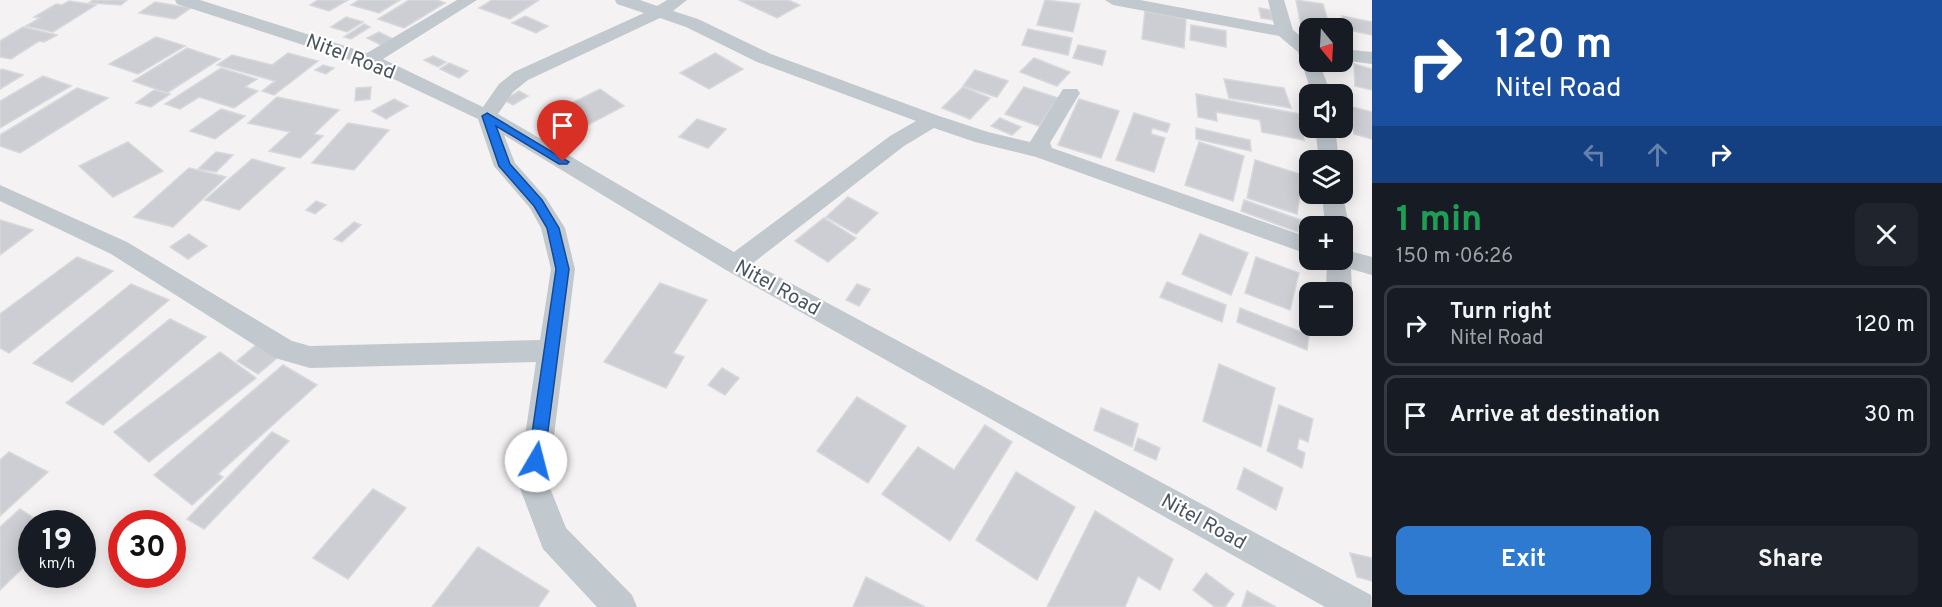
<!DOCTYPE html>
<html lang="en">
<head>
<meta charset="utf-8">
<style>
	:root { --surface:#171b24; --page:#20242c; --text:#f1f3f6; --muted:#9ea1a6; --line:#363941; --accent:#2e7ad1 }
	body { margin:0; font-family:Overpass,sans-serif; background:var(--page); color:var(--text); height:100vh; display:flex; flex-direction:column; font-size:22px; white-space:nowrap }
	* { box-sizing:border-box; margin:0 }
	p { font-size:20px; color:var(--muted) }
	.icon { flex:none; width:33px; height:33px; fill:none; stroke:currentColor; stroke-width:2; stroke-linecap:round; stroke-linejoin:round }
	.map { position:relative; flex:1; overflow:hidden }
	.drawer { display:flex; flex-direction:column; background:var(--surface); width:570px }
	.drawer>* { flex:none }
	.top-card { background:#1a4fa0; color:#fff; overflow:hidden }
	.needle { width:39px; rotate:162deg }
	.tools { position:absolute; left:1299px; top:18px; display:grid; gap:12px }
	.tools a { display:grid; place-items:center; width:54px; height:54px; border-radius:12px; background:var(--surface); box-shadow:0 3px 15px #0003; font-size:30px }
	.speed { position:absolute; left:18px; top:510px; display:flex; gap:12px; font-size:30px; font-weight:700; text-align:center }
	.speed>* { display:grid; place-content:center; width:78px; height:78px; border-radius:50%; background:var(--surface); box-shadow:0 3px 15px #0003; line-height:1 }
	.speed small { font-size:15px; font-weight:400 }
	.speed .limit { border:9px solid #d22; background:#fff; color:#111 }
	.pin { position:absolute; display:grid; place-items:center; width:51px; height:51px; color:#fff; margin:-62px -26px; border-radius:50% 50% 50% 0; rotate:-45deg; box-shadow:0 0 6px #0007 }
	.pin .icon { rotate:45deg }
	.me { position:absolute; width:66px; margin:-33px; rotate:8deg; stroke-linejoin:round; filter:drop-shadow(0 0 4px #0008) }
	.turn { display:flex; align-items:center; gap:21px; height:126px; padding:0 24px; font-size:27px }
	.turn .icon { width:78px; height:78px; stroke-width:2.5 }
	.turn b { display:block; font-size:42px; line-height:51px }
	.lanes { display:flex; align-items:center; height:57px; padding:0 24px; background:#0003; justify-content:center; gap:30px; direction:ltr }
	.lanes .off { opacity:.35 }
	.round { display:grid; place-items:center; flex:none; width:63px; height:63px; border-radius:12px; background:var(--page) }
	.headline { display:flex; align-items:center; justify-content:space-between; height:102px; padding:0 24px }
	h1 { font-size:36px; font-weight:700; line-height:45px; color:#1e9e55 }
	.cta { display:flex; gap:12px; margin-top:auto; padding:12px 24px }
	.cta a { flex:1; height:69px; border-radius:12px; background:var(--accent); color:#fff; font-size:24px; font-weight:700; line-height:69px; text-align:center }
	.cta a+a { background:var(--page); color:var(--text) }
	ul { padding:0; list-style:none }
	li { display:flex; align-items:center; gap:18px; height:81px; margin:0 12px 9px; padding:0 12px; border:3px solid var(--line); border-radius:12px }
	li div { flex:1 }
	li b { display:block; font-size:22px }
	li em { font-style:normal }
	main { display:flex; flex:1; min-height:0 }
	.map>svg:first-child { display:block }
	.building { fill:#ccced3; stroke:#d6d8dc; stroke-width:1.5 }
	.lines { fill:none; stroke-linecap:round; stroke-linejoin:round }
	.minor { fill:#c1c9ce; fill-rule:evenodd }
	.route { fill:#1a73e8; stroke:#114b97; stroke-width:1.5 }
	.labels { text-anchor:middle; stroke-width:4.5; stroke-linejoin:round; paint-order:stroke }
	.street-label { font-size:20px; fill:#4b555d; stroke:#fff }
</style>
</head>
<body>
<main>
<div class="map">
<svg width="1372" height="607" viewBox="0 0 1372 607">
	<rect width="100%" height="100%" fill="#f4f2f2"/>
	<g class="building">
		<path d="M93,0H127L121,5L89,3Z"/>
		<path d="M318,0H348L329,11L310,5Z"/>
		<path d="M359,0H400L379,13L351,5Z"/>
		<path d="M409,0H437L445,3L404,28L378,19Z"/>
		<path d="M492,0H539L510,19L479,8Z"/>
		<path d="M739,0H788L800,5L777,18Z"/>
		<path d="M1045,0L1080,4L1073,32L1037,25Z"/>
		<path d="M1296,0L1323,4L1330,28H1310V32L1302,31Z"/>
		<path d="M69,1L96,5L53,32L26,26L40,18L34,17L56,4L62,5Z"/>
		<path d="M155,2L191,8L175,19L139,13Z"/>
		<path d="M1259,8L1270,10L1273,20L1261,18Z"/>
		<path d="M1145,11L1186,19L1184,48L1142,39Z"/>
		<path d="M525,16L548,26L536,33L512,23Z"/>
		<path d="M1342,16L1372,22V35L1345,29Z"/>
		<path d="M346,17L363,22L347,32L331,27Z"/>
		<path d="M364,24L370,27L351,39L344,37Z"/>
		<path d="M1191,25L1226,31V47L1190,40Z"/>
		<path d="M23,27L57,35L44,42L39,41L11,59L0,57V41Z"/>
		<path d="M1028,29L1072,38L1068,55L1022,45Z"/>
		<path d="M379,32L393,39L381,45L367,38Z"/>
		<path d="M156,37L185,46L138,74L109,64Z"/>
		<path d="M1078,45L1106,51L1102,65L1073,58Z"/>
		<path d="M187,48L220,59L167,93L133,81Z"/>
		<path d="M288,53L318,61L274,95L262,91L275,81L217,65L232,55L272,65Z"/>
		<path d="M715,53L743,69L709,89L680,73Z"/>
		<path d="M433,56L446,62L438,67L424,60Z"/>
		<path d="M1034,58L1070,72L1057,86L1020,72Z"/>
		<path d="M449,63L468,71L459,78L440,69Z"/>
		<path d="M1354,64L1372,69V90L1355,86Z"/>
		<path d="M323,65L334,68L326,74L315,70Z"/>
		<path d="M221,68L257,79L245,87L258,91L234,108L199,97L180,109L165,104Z"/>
		<path d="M2,69L23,75L0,89V70Z"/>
		<path d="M975,70L1008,81L997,97L963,86Z"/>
		<path d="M43,76L71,86L0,128V101Z"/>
		<path d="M1224,79L1284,88L1291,108L1229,98Z"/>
		<path d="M371,87L370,99L355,101L356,88Z"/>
		<path d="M963,87L990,98L970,119L942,108Z"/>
		<path d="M1024,87L1058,98L1039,126L1005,114Z"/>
		<path d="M77,88L108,98L20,153L0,146V135Z"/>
		<path d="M600,89L624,106L580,129L556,111Z"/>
		<path d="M154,90L170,94L151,107L136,103Z"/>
		<path d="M519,91L528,96L513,105L504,100Z"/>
		<path d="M1196,94L1299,114L1304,140L1262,132L1260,120L1216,112L1217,121L1198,117Z"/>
		<path d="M277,97L339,110L314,134L323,136L300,158L269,151L290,132L248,123Z"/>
		<path d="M394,99L408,106L386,119L372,111Z"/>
		<path d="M1079,99L1119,111L1101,158L1058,145Z"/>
		<path d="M1352,107L1372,112V139L1354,134Z"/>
		<path d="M221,109L245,116L215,139L190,131Z"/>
		<path d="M1134,113L1170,124L1167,132L1152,128L1151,134L1165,138L1154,172L1116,160Z"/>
		<path d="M552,118L559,122L547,130L540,126Z"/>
		<path d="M1000,118L1021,127L1012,135L991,126Z"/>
		<path d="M697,119L726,129L708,148L679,137Z"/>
		<path d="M348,123L389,130L354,170L312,163Z"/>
		<path d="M1196,128L1250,140L1251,151L1196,139Z"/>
		<path d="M128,142L163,171L113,197L79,166Z"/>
		<path d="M1199,142L1244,156L1233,201L1185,185Z"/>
		<path d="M216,152L233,155L216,172L198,169Z"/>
		<path d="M252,159L285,168L239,210L205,200Z"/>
		<path d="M1255,160L1303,175L1297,214L1247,198Z"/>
		<path d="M189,168L226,177L173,227L134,217Z"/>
		<path d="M848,197L878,213L856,234L826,217Z"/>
		<path d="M1244,200L1301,220L1298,232L1241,211Z"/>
		<path d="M316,201L326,205L315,214L306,210Z"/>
		<path d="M824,218L856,238L828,262L795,241Z"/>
		<path d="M0,220L33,230L0,255Z"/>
		<path d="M354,222L361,225L342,242L334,239Z"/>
		<path d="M189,234L207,246L188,259L170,247Z"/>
		<path d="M1200,234L1248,253L1231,295L1182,274Z"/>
		<path d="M77,257L113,271L9,353L0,348V314Z"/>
		<path d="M1256,257L1299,273L1290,310L1245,293Z"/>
		<path d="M1167,282L1226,305L1222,322L1160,297Z"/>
		<path d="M660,283L707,300L673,353L684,357L666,388L604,362Z"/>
		<path d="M131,284L169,300L72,382L33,363Z"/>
		<path d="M857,284L870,289L859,306L846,300Z"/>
		<path d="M1240,308L1309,335L1307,350L1237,322Z"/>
		<path d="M170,319L206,337L103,425L66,403Z"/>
		<path d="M256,345L277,358L258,374L237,361Z"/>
		<path d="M220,352L256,378L149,462L114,432Z"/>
		<path d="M1219,364L1275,388L1261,447L1203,421Z"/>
		<path d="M283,365L317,385L218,474L223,477L192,505L154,475Z"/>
		<path d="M722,368L739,378L725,395L708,385Z"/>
		<path d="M857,397L906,426L868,483L817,451Z"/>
		<path d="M1279,405L1313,419L1308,442L1299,438L1297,449L1305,453L1302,468L1267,451Z"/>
		<path d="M1101,408L1138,424L1132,447L1094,430Z"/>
		<path d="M985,425L1012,442L950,541L882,494L918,447L954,470Z"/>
		<path d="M272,432L289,441L204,529L187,519Z"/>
		<path d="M1138,438L1160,448L1156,460L1134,450Z"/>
		<path d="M9,452L48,472L0,516V460Z"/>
		<path d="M1244,468L1283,488L1276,510L1237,489Z"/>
		<path d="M1016,472L1075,507L1037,580L976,540Z"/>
		<path d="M373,489L406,508L348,579L313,558Z"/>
		<path d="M20,509L43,524H32V559L0,590V527Z"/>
		<path d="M1095,511L1173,559L1160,590L1138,576L1125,607H1047Z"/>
		<path d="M478,547L549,591L538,607H432Z"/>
		<path d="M1350,553L1372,558V581L1357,577Z"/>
		<path d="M1206,573L1234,594L1225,607H1215L1193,590Z"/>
		<path d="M866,577L925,607H853Z"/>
		<path d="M1247,591L1276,607H1242Z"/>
	</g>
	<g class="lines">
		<g class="minor">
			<path d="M175,0H200L367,53L457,0H477L383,59L483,107L499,84L514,72L644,13L617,4L615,0H640L657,6L667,0H687L673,11L698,19L771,54L939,116L988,132L1030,142L1063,89H1077L1080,93L1050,143L1052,148L1310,238V255L1036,157L975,142L934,128L904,146L753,263L1371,595L1372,607H1325L726,270L504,135L515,163L546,198L565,228L575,269L548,483L566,528L632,595L637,607H597L543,549L518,483L536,362L310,368L275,358L111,254L0,201V185L127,242L292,341L310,346L540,340L551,269L541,228L530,208L494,166L478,119L362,64L177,4ZM660,18L686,27L757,62L916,121L890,136L734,252L498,114L513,92L528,80Z"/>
			<path d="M1105,0H1140L1274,25L1268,0H1284L1293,30L1310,44V62H1319L1331,94H1312L1298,52L1279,36L1113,5Z"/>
			<path d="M1342,49L1372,52V64L1342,60Z"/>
			<path d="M1315,128H1335L1339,160H1319Z"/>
			<path d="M1342,191L1349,226L1342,233V226H1325L1322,194H1342Z"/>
			<path d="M1342,249L1372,257V275L1351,269L1352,292L1348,299L1342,300V292H1326L1327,260H1342Z"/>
		</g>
	</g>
	<path class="route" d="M487,113L569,162L567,164H559L496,126L510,164L542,200L559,228L569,269L544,461L542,467L536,469L531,467L528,461L556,269L547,228L534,206L499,166L482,116Z"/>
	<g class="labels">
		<g class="street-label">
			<text transform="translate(351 56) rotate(21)" y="7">Nitel Road</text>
			<text transform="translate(778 287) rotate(29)" y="7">Nitel Road</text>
			<text transform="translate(1204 521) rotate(29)" y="7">Nitel Road</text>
		</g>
	</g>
</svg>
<div class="tools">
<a><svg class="needle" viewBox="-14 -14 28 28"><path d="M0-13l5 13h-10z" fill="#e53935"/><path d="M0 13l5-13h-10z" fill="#9ea1a6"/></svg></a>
<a><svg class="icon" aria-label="sound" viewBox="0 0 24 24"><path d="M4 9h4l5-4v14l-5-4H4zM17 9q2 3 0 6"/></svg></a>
<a><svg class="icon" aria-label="layers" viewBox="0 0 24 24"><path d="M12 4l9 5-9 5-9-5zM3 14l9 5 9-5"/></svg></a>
<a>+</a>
<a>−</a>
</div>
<div class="speed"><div>19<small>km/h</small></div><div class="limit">30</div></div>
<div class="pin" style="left:563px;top:162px;background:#d93025"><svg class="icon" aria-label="arrive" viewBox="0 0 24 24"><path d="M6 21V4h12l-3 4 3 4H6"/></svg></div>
<svg class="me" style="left:536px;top:461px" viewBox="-20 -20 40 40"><circle r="19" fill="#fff"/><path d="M0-13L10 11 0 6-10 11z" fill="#1a73e8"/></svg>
</div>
<section class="drawer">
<div class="top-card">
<div class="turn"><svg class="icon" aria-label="right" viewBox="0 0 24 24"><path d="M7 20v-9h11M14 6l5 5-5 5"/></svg><div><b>120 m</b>Nitel Road</div></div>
<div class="lanes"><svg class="icon off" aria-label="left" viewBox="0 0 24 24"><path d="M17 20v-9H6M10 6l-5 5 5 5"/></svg><svg class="icon off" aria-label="ahead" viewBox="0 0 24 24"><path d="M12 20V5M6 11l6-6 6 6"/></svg><svg class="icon" aria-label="right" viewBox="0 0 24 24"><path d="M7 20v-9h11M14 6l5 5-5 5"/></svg></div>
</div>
<div class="headline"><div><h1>1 min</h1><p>150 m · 06:26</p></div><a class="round"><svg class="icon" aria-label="close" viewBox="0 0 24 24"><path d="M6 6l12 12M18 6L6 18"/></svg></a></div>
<ul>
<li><svg class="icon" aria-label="right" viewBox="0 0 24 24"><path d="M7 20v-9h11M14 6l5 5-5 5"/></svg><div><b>Turn right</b><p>Nitel Road</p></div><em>120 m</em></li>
<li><svg class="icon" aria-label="arrive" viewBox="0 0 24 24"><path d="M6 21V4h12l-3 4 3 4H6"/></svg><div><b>Arrive at destination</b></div><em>30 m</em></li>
</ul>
<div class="cta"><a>Exit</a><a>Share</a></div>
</section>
</main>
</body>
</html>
